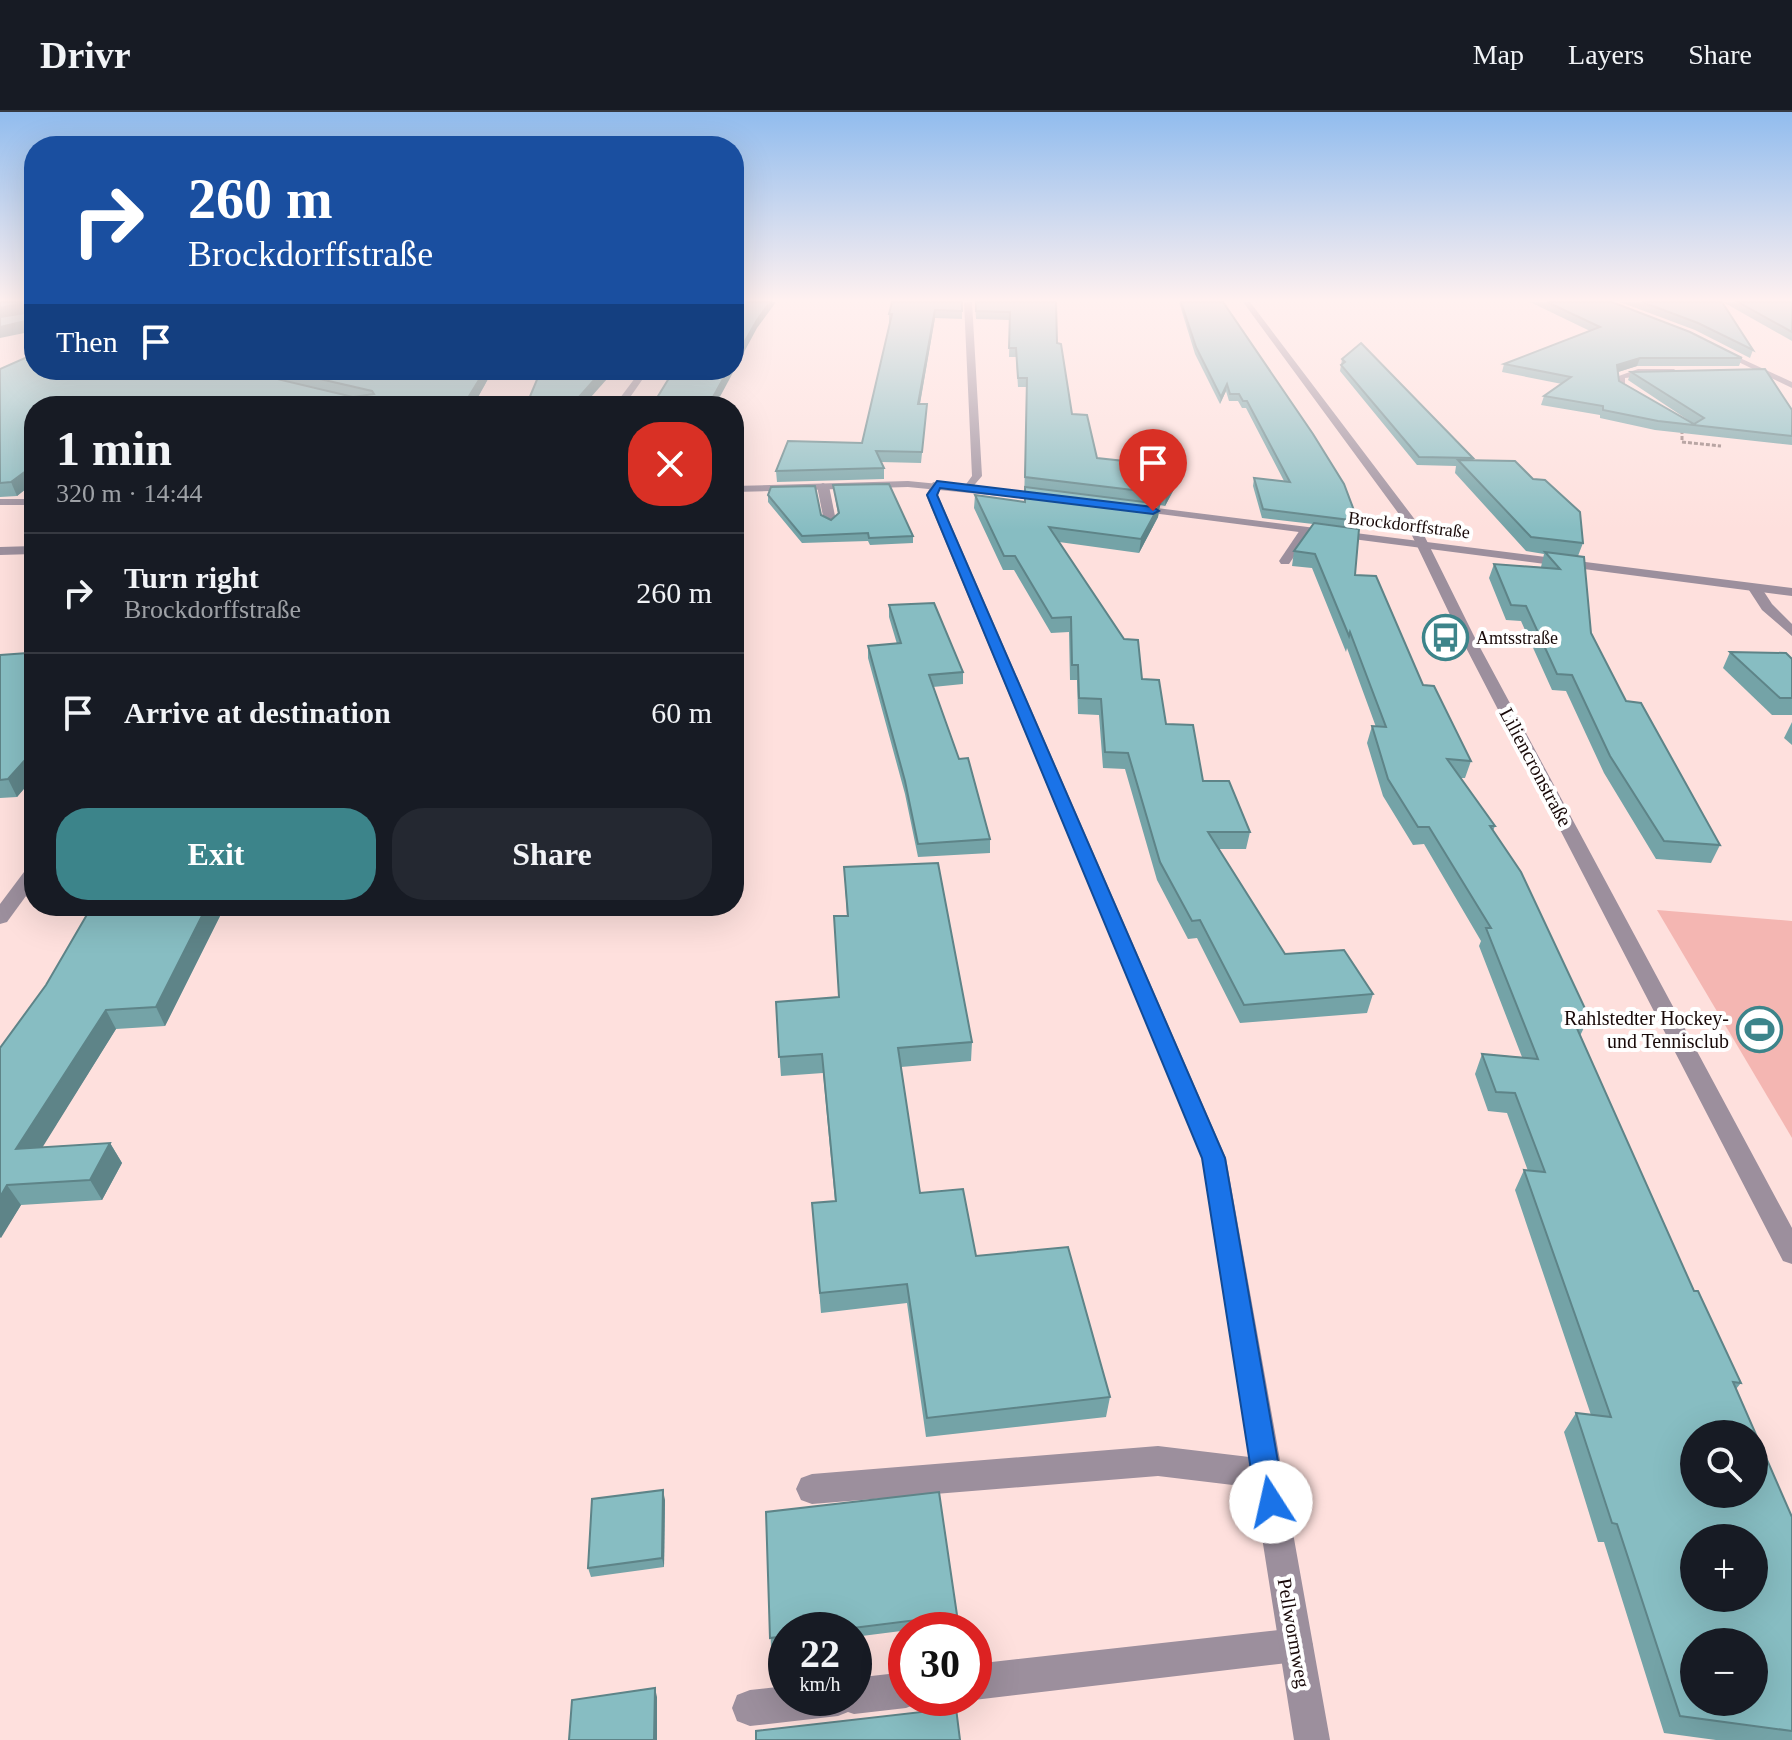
<!DOCTYPE html>
<html lang="en">
<head>
<meta charset="utf-8">
<style>
	:root { --surface:#171b24; --page:#242831; --text:#f1f3f6; --muted:#9ea1a6; --line:#363941; --accent:#3c848a }
	body { margin:0; font-family:Georgia,serif; background:var(--page); color:var(--text); height:100vh; display:flex; flex-direction:column; font-size:30px; white-space:nowrap }
	* { box-sizing:border-box; margin:0 }
	p { font-size:26px; color:var(--muted) }
	.icon { flex:none; width:44px; height:44px; fill:none; stroke:currentColor; stroke-width:2; stroke-linecap:round; stroke-linejoin:round }
	.map { position:relative; flex:1; overflow:hidden }
	.details { position:absolute; left:24px; top:284px; width:720px; height:520px; display:flex; flex-direction:column; background:var(--surface); border-radius:32px; box-shadow:0 8px 32px #0002 }
	.details>* { flex:none }
	.top-card { position:absolute; left:24px; top:24px; width:720px; height:244px; border-radius:32px; box-shadow:0 8px 32px #0002; background:#1a4fa0; color:#fff; overflow:hidden }
	.tools { position:absolute; left:1680px; top:1308px; display:grid; gap:16px }
	.tools a { display:grid; place-items:center; width:88px; height:88px; border-radius:50%; background:var(--surface); box-shadow:0 8px 32px #0002; font-size:40px }
	.speed { position:absolute; left:768px; top:1500px; display:flex; gap:16px; font-size:40px; font-weight:700; text-align:center }
	.speed>* { display:grid; place-content:center; width:104px; height:104px; border-radius:50%; background:var(--surface); box-shadow:0 8px 32px #0002; line-height:1 }
	.speed small { font-size:20px; font-weight:400 }
	.speed .limit { border:12px solid #d22; background:#fff; color:#111 }
	.pin { position:absolute; display:grid; place-items:center; width:68px; height:68px; color:#fff; margin:-82px -34px; border-radius:50% 50% 50% 0; rotate:-45deg; box-shadow:0 0 8px #0007 }
	.pin .icon { rotate:45deg }
	.me { position:absolute; width:88px; margin:-44px; rotate:350deg; stroke-linejoin:round; filter:drop-shadow(0 0 6px #0008) }
	.turn { display:flex; align-items:center; gap:28px; height:168px; padding:0 32px; font-size:36px }
	.turn .icon { width:104px; height:104px; stroke-width:2.5 }
	.turn b { display:block; font-size:56px; line-height:68px }
	.then { display:flex; align-items:center; height:76px; padding:0 32px; background:#0003; gap:16px; font-size:30px }
	.round { display:grid; place-items:center; flex:none; width:84px; height:84px; border-radius:32px; background:var(--page) }
	.overview { display:flex; align-items:center; justify-content:space-between; height:136px; padding:0 32px }
	h1 { font-size:48px; font-weight:800; line-height:60px }
	.cta { display:flex; gap:16px; margin-top:auto; padding:16px 32px }
	.cta a { flex:1; height:92px; border-radius:32px; background:var(--accent); color:#fff; font-size:32px; font-weight:800; line-height:92px; text-align:center }
	.cta a+a { background:var(--page); color:var(--text) }
	ul { padding:0; list-style:none }
	li { display:flex; align-items:center; gap:24px; height:120px; padding:0 32px; border-top:2px solid var(--line) }
	li div { flex:1 }
	li b { display:block; font-size:30px }
	li em { font-style:normal }
	header { display:flex; align-items:center; gap:48px; box-sizing:border-box; height:112px; padding:0 40px; background:var(--surface); border-bottom:2px solid var(--line) }
	header strong { font-size:38px }
	nav { display:flex; gap:44px; margin-inline-start:auto; font-size:28px }
	.map>svg:first-child { display:block }
	.green { fill:#f4b6b2 }
	.lines { fill:none; stroke-linecap:round; stroke-linejoin:round }
	.path { stroke:#8f7876; stroke-width:3; stroke-dasharray:4 2; stroke-linecap:butt }
	.service { fill:#9c8f9d; fill-rule:evenodd }
	.minor { fill:#9c8f9d; fill-rule:evenodd }
	.tertiary { fill:#9c8f9d; fill-rule:evenodd }
	.wall { fill:#74a3a7 }
	.shaded-wall { fill:#5e8488 }
	.building { fill:#87bdc2; stroke:#5e8488; stroke-width:2; fill-rule:evenodd }
	.route { fill:#1a73e8; stroke:#114b97; stroke-width:2 }
	.labels { text-anchor:middle; stroke-width:8; stroke-linejoin:round; paint-order:stroke }
	.far-street-label { font-size:18px; fill:#190a09; stroke:#fff }
	.far-poi-label { font-size:18px; fill:#190a09; stroke:#fff; text-anchor:start }
	.street-label { font-size:20px; fill:#190a09; stroke:#fff }
	.poi-label { font-size:20px; fill:#190a09; stroke:#fff; text-anchor:end }
</style>
</head>
<body>
<header>
<strong>Drivr</strong>
<nav><a>Map</a><a>Layers</a><a>Share</a></nav>
</header>
<div class="map">
<svg width="1792" height="1628" viewBox="0 0 1792 1628">
	<rect width="100%" height="100%" fill="#fee0dd"/>
	<path class="green" d="M1657,798L1792,809V1026Z"/>
	<g class="lines">
		<path class="path" d="M1682,318V330L1721,334"/>
		<g class="service">
			<path d="M823,371L829,374L836,409L830,413L824,409L817,374Z"/>
			<path d="M1302,415L1312,418L1289,452H1281L1279,449Z"/>
			<path d="M34,434V442L0,443V435Z"/>
			<path d="M1749,472H1759L1772,492L1792,512V524L1762,498L1747,475Z"/>
			<path d="M1158,1334L1266,1347L1277,1351L1282,1362L1277,1373L1266,1377L1158,1364L812,1392L801,1388L796,1377L801,1366L812,1362Z"/>
			<path d="M1296,1516L1308,1521L1313,1533L1308,1545L1296,1550L974,1588L970,1586H974V1552Z"/>
			<path d="M906,1560V1586H920L919,1591L906,1596L854,1602L848,1600L838,1604L750,1614L737,1609L732,1596L737,1583L750,1578L786,1574V1586H854V1566Z"/>
		</g>
		<g class="minor">
			<path d="M964,190H972L982,364L970,378L964,375L972,364Z"/>
			<path d="M1243,190H1250L1419,413L1476,528L1792,1116V1152L1783,1149L1462,528L1407,413Z"/>
			<path d="M1714,234L1792,270V276L1714,238Z"/>
			<path d="M1638,257H1674L1678,260L1625,266V272L1642,282L1639,287L1618,275L1616,265Z"/>
			<path d="M641,258H649L624,294H614Z"/>
			<path d="M933,370L942,372L938,383L1226,1046L1330,1628H1294L1202,1046L926,383Z"/>
			<path d="M34,754V773L7,810L0,812V792L27,756Z"/>
		</g>
		<g class="tertiary">
			<path d="M908,369L1050,383L1056,386L1050,389L908,375L734,380V374Z"/>
			<rect x="0" y="387" width="34" height="6"/>
			<path d="M1133,393L1792,476V484L1129,398V394Z"/>
		</g>
	</g>
	<g class="wall">
		<path d="M962,190V207L935,206L934,211L920,292L926,302L921,351L881,350L884,356V367L777,370L776,359L862,331L890,210H889V202Z"/>
		<path d="M975,190H1056L1057,231L1072,302L1097,346L1181,355L1180,366L1165,394L1160,393L1158,405L1139,441L1059,430L1142,567L1166,612L1203,669L1250,720L1246,737H1219L1285,842L1373,882L1367,901L1240,911L1197,826L1188,827L1157,768L1125,657L1103,656L1099,603L1078,602L1077,568H1070L1069,520L1051,521L1014,458H1003L974,396L975,383L1024,390L1027,275H1018L1016,245H1009L1010,208L976,207Z"/>
		<path d="M1179,190H1223L1358,409L1357,417L1355,463L1471,649L1465,666H1460L1495,714L1493,719L1589,905L1580,924L1694,1179L1741,1271L1736,1277L1792,1406V1628H1716L1664,1621L1604,1430H1598L1564,1320L1576,1301L1591,1303L1515,1078L1524,1058L1528,1059L1507,1001L1488,999L1475,962L1482,942L1522,945L1479,834L1481,829L1424,732L1413,733L1383,684L1367,631L1372,614L1376,615L1347,536L1346,540L1312,456L1292,454L1294,439L1313,412L1262,406L1253,374L1254,366L1284,369L1246,296H1242L1238,289H1229L1226,279L1220,292L1195,242Z"/>
		<path d="M1530,190H1612L1742,246L1739,254H1637L1618,260L1619,269L1694,312L1628,268L1631,260L1792,298V333L1655,318L1600,306V303L1541,293L1544,284L1562,272L1502,260L1504,252L1590,219Z"/>
		<path d="M1620,190H1722L1753,238L1750,246L1695,218Z"/>
		<path d="M1723,190H1792V229Z"/>
		<path d="M1342,247L1583,431L1578,444L1591,521L1626,589L1720,733L1711,751L1656,747L1604,661L1566,579L1552,578L1521,509L1506,508L1489,466L1494,452L1541,455L1544,442L1526,439L1455,361L1456,354L1417,353L1340,259Z"/>
		<path d="M0,257L34,258H493L473,294H34V372H32L17,384L0,385Z"/>
		<path d="M833,373L913,424V431L870,433L868,429L802,431L768,390V383L821,403L831,408L838,402Z"/>
		<path d="M889,493L963,560V572L933,575L959,647L990,727V741L918,745L905,682L868,546V534L897,532L889,505Z"/>
		<path d="M34,535V665L17,685L0,686V543L28,541Z"/>
		<path d="M1730,540L1792,547V603H1772L1723,556Z"/>
		<path d="M1792,610V633L1784,626Z"/>
		<path d="M844,755L972,930L971,949L901,955L920,1081L976,1144L1110,1285L1106,1305L926,1325L907,1191L821,1201L812,1091L835,1089L823,961L781,964L776,890L838,885L847,804Z"/>
		<path d="M92,794H225L165,914L116,917L42,1035L110,1031L122,1051L102,1088L21,1093L0,1126V936L46,873Z"/>
		<path d="M939,1380L957,1503L956,1512L854,1525V1518H786V1534L771,1536L766,1400Z"/>
		<path d="M665,1388L664,1455L591,1465L588,1456Z"/>
	</g>
	<g class="shaded-wall">
		<path d="M30,190L33,200L0,207V196Z"/>
		<path d="M770,190H776L757,216L715,294H708L728,258H734V248L757,208Z"/>
		<path d="M935,198V206L918,302V292Z"/>
		<path d="M34,207V219L0,226V215Z"/>
		<path d="M1640,246L1637,254L1615,261L1617,253Z"/>
		<path d="M485,258H493L473,294H463Z"/>
		<path d="M603,258H615L583,294H571Z"/>
		<path d="M1227,272L1226,279L1220,292L1221,285Z"/>
		<path d="M1181,355L1180,366L1165,394L1166,382Z"/>
		<path d="M26,359L32,372L17,384L11,370Z"/>
		<path d="M1160,392L1158,405L1139,441L1141,427Z"/>
		<path d="M34,638V665L17,685L8,667Z"/>
		<path d="M207,794H225L165,914L156,895Z"/>
		<path d="M106,898L116,917L29,1057L16,1037Z"/>
		<path d="M110,1031L122,1051L102,1088L90,1068Z"/>
		<path d="M7,1073L21,1093L1,1126L0,1125V1085Z"/>
		<path d="M663,1378L665,1388L664,1455L662,1446Z"/>
		<path d="M655,1576L657,1585V1628H654Z"/>
	</g>
	<g class="building">
		<path d="M0,190H27L0,196Z"/>
		<path d="M30,190H34V207L0,215V205L31,200L33,193Z"/>
		<path d="M734,190H770L757,208L734,248Z"/>
		<path d="M892,190H962V199L935,198L934,203L918,292H927L922,340L876,339L884,356L776,359L788,329L862,331L892,202H889Z"/>
		<path d="M976,190H1056L1057,231L1061,232L1072,302L1087,303L1097,346L1181,355L1166,382L1025,365L1027,266H1018L1016,236H1009L1010,200L976,199Z"/>
		<path d="M1181,190H1223L1313,322L1344,372L1358,409L1263,397L1254,366L1290,370L1247,289H1243L1239,282H1230L1227,272L1221,285L1196,235Z"/>
		<path d="M1547,190H1612L1690,220L1742,246H1640L1617,253L1619,269L1694,312L1704,306L1631,260L1765,257L1792,298V324L1658,309L1603,298V294L1544,284L1571,265L1504,252L1600,215Z"/>
		<path d="M1642,190H1722L1753,238L1698,211Z"/>
		<path d="M1738,190H1792V220Z"/>
		<path d="M1361,231L1473,346L1419,345L1341,253L1345,250L1342,247Z"/>
		<path d="M34,242V258H239L353,285L374,282L372,279L281,258H485L463,294H34V359H26L11,370L0,371V257Z"/>
		<path d="M541,258H603L571,294H526Z"/>
		<path d="M674,258H728L708,294H652Z"/>
		<path d="M1458,348L1515,349L1533,367L1545,368L1580,400L1583,431L1531,425Z"/>
		<path d="M889,372L913,424L869,426L868,421L802,424L768,383L771,375L815,374L821,403L831,408L839,401L833,373Z"/>
		<path d="M1025,375L1160,392L1141,427L1049,415L1124,527L1138,528L1142,567L1159,568L1166,612L1193,613L1203,669H1229L1250,720H1208L1285,842L1344,838L1373,882L1244,893L1200,808L1192,809L1160,750L1128,641L1105,640L1101,587L1079,586L1078,553H1072L1071,505L1052,506L1015,444H1004L975,383L1025,390Z"/>
		<path d="M1314,411L1359,417L1355,463L1376,464L1423,573L1434,574L1471,649L1447,647L1495,714H1490L1521,760L1589,905L1571,903L1694,1179H1698L1741,1271L1733,1270L1792,1405V1619L1680,1604L1617,1412L1612,1411L1576,1301L1611,1305L1524,1058L1545,1060L1515,981L1496,980L1482,942L1538,947L1486,816H1491L1429,715H1418L1388,667L1372,614L1386,615L1350,520L1349,524L1315,442L1294,439ZM1694,1322H1754V1382H1694ZM1694,1426H1754V1486H1694ZM1694,1530H1754V1590H1694Z"/>
		<path d="M1545,440L1584,445L1591,521L1626,589L1641,591L1720,733L1664,729L1610,644L1572,563L1557,562L1526,494L1511,493L1494,452L1560,457Z"/>
		<path d="M934,491L963,560L929,563L959,647L968,646L990,727L918,732L905,669L868,534L901,531L889,493Z"/>
		<path d="M34,535V638L8,667L0,668V543L28,541Z"/>
		<path d="M1730,540L1786,541L1792,547V586H1780Z"/>
		<path d="M938,751L972,930L898,936L920,1081L963,1077L976,1144L1068,1135L1110,1285L927,1306L907,1172L820,1181L812,1091L836,1089L822,942L779,945L776,890L839,885L834,804H848L844,755Z"/>
		<path d="M92,794H207L156,895L106,898L16,1037L110,1031L90,1068L7,1073L0,1085V936L46,873Z"/>
		<path d="M663,1378L662,1446L588,1456L592,1387Z"/>
		<path d="M939,1380L957,1503L837,1518H786V1524L770,1526L766,1400Z"/>
		<path d="M655,1576L654,1628H569L572,1588Z"/>
		<path d="M956,1596L960,1628H756V1619Z"/>
	</g>
	<linearGradient id="sky" x2="0" y2="1"><stop stop-color="#91bcee"/><stop offset="0.45" stop-color="#fff1f0"/><stop offset="1" stop-color="#fff1f0" stop-opacity="0"/></linearGradient>
	<rect width="1792" height="418" fill="url(#sky)"/>
	<path class="route" d="M937,369L1153,395L1159,399L1153,402L940,376L937,383L1225,1046L1285,1390L1281,1400L1271,1405L1261,1400L1256,1390L1202,1046L927,383Z"/>
	<defs>
		<symbol id="bus-ring" viewBox="-11 -11 22 22"><circle r="9.5" fill="#fff" stroke="#3c848a" stroke-width="1.5"/><path d="M-5-6H5V4H4V6H2V4H-2V6H-4V4H-5ZM-3.5-4V0h7V-4ZM-3.5 1.2v1.5H-2V1.2ZM2 1.2v1.5H3.5V1.2Z" fill="#3c848a"/></symbol>
		<symbol id="stadium-ring" viewBox="-11 -11 22 22"><circle r="9.5" fill="#fff" stroke="#3c848a" stroke-width="1.5"/><path d="M0-5a6.5 5 0 1 0 0 10a6.5 5 0 1 0 0-10ZM-3.5-1.8h7v3.6h-7Z" fill="#3c848a"/></symbol>
	</defs>
	<g fill-rule="evenodd">
		<use href="#bus-ring" x="1420" y="500" width="51" height="51"/>
		<use href="#stadium-ring" x="1734" y="892" width="51" height="51"/>
	</g>
	<g class="labels">
		<g class="far-street-label">
			<text transform="translate(1409 413) rotate(7)" y="6">Brockdorffstraße</text>
		</g>
		<g class="far-poi-label">
			<text x="1476" y="532">Amtsstraße</text>
		</g>
		<g class="street-label">
			<text transform="translate(1536 655) rotate(62)" y="7">Liliencronstraße</text>
			<text transform="translate(1294 1521) rotate(80)" y="7">Pellwormweg</text>
		</g>
		<g class="poi-label">
			<text x="1729" y="913">Rahlstedter Hockey-<tspan x="1729" dy="23">und Tennisclub</tspan></text>
		</g>
	</g>
</svg>
<div class="tools">
<a><svg class="icon" aria-label="search" viewBox="0 0 24 24"><circle cx="10" cy="10" r="6"/><path d="M15 15l6 6"/></svg></a>
<a>+</a>
<a>−</a>
</div>
<div class="speed"><div>22<small>km/h</small></div><div class="limit">30</div></div>
<div class="pin" style="left:1153px;top:399px;background:#d93025"><svg class="icon" aria-label="arrive" viewBox="0 0 24 24"><path d="M6 21V4h12l-3 4 3 4H6"/></svg></div>
<svg class="me" style="left:1271px;top:1390px" viewBox="-20 -20 40 40"><circle r="19" fill="#fff"/><path d="M0-13L10 11 0 6-10 11z" fill="#1a73e8"/></svg>
<div class="top-card">
<div class="turn"><svg class="icon" aria-label="right" viewBox="0 0 24 24"><path d="M7 20v-9h11M14 6l5 5-5 5"/></svg><div><b>260 m</b>Brockdorffstraße</div></div>
<div class="then">Then<svg class="icon" aria-label="arrive" viewBox="0 0 24 24"><path d="M6 21V4h12l-3 4 3 4H6"/></svg></div>
</div>
<section class="details">
<div class="overview"><div><h1>1 min</h1><p>320 m · 14:44</p></div><a class="round" style="background:#d93025;color:#fff"><svg class="icon" aria-label="close" viewBox="0 0 24 24"><path d="M6 6l12 12M18 6L6 18"/></svg></a></div>
<ul>
<li><svg class="icon" aria-label="right" viewBox="0 0 24 24"><path d="M7 20v-9h11M14 6l5 5-5 5"/></svg><div><b>Turn right</b><p>Brockdorffstraße</p></div><em>260 m</em></li>
<li><svg class="icon" aria-label="arrive" viewBox="0 0 24 24"><path d="M6 21V4h12l-3 4 3 4H6"/></svg><div><b>Arrive at destination</b></div><em>60 m</em></li>
</ul>
<div class="cta"><a>Exit</a><a>Share</a></div>
</section>
</div>
</body>
</html>
